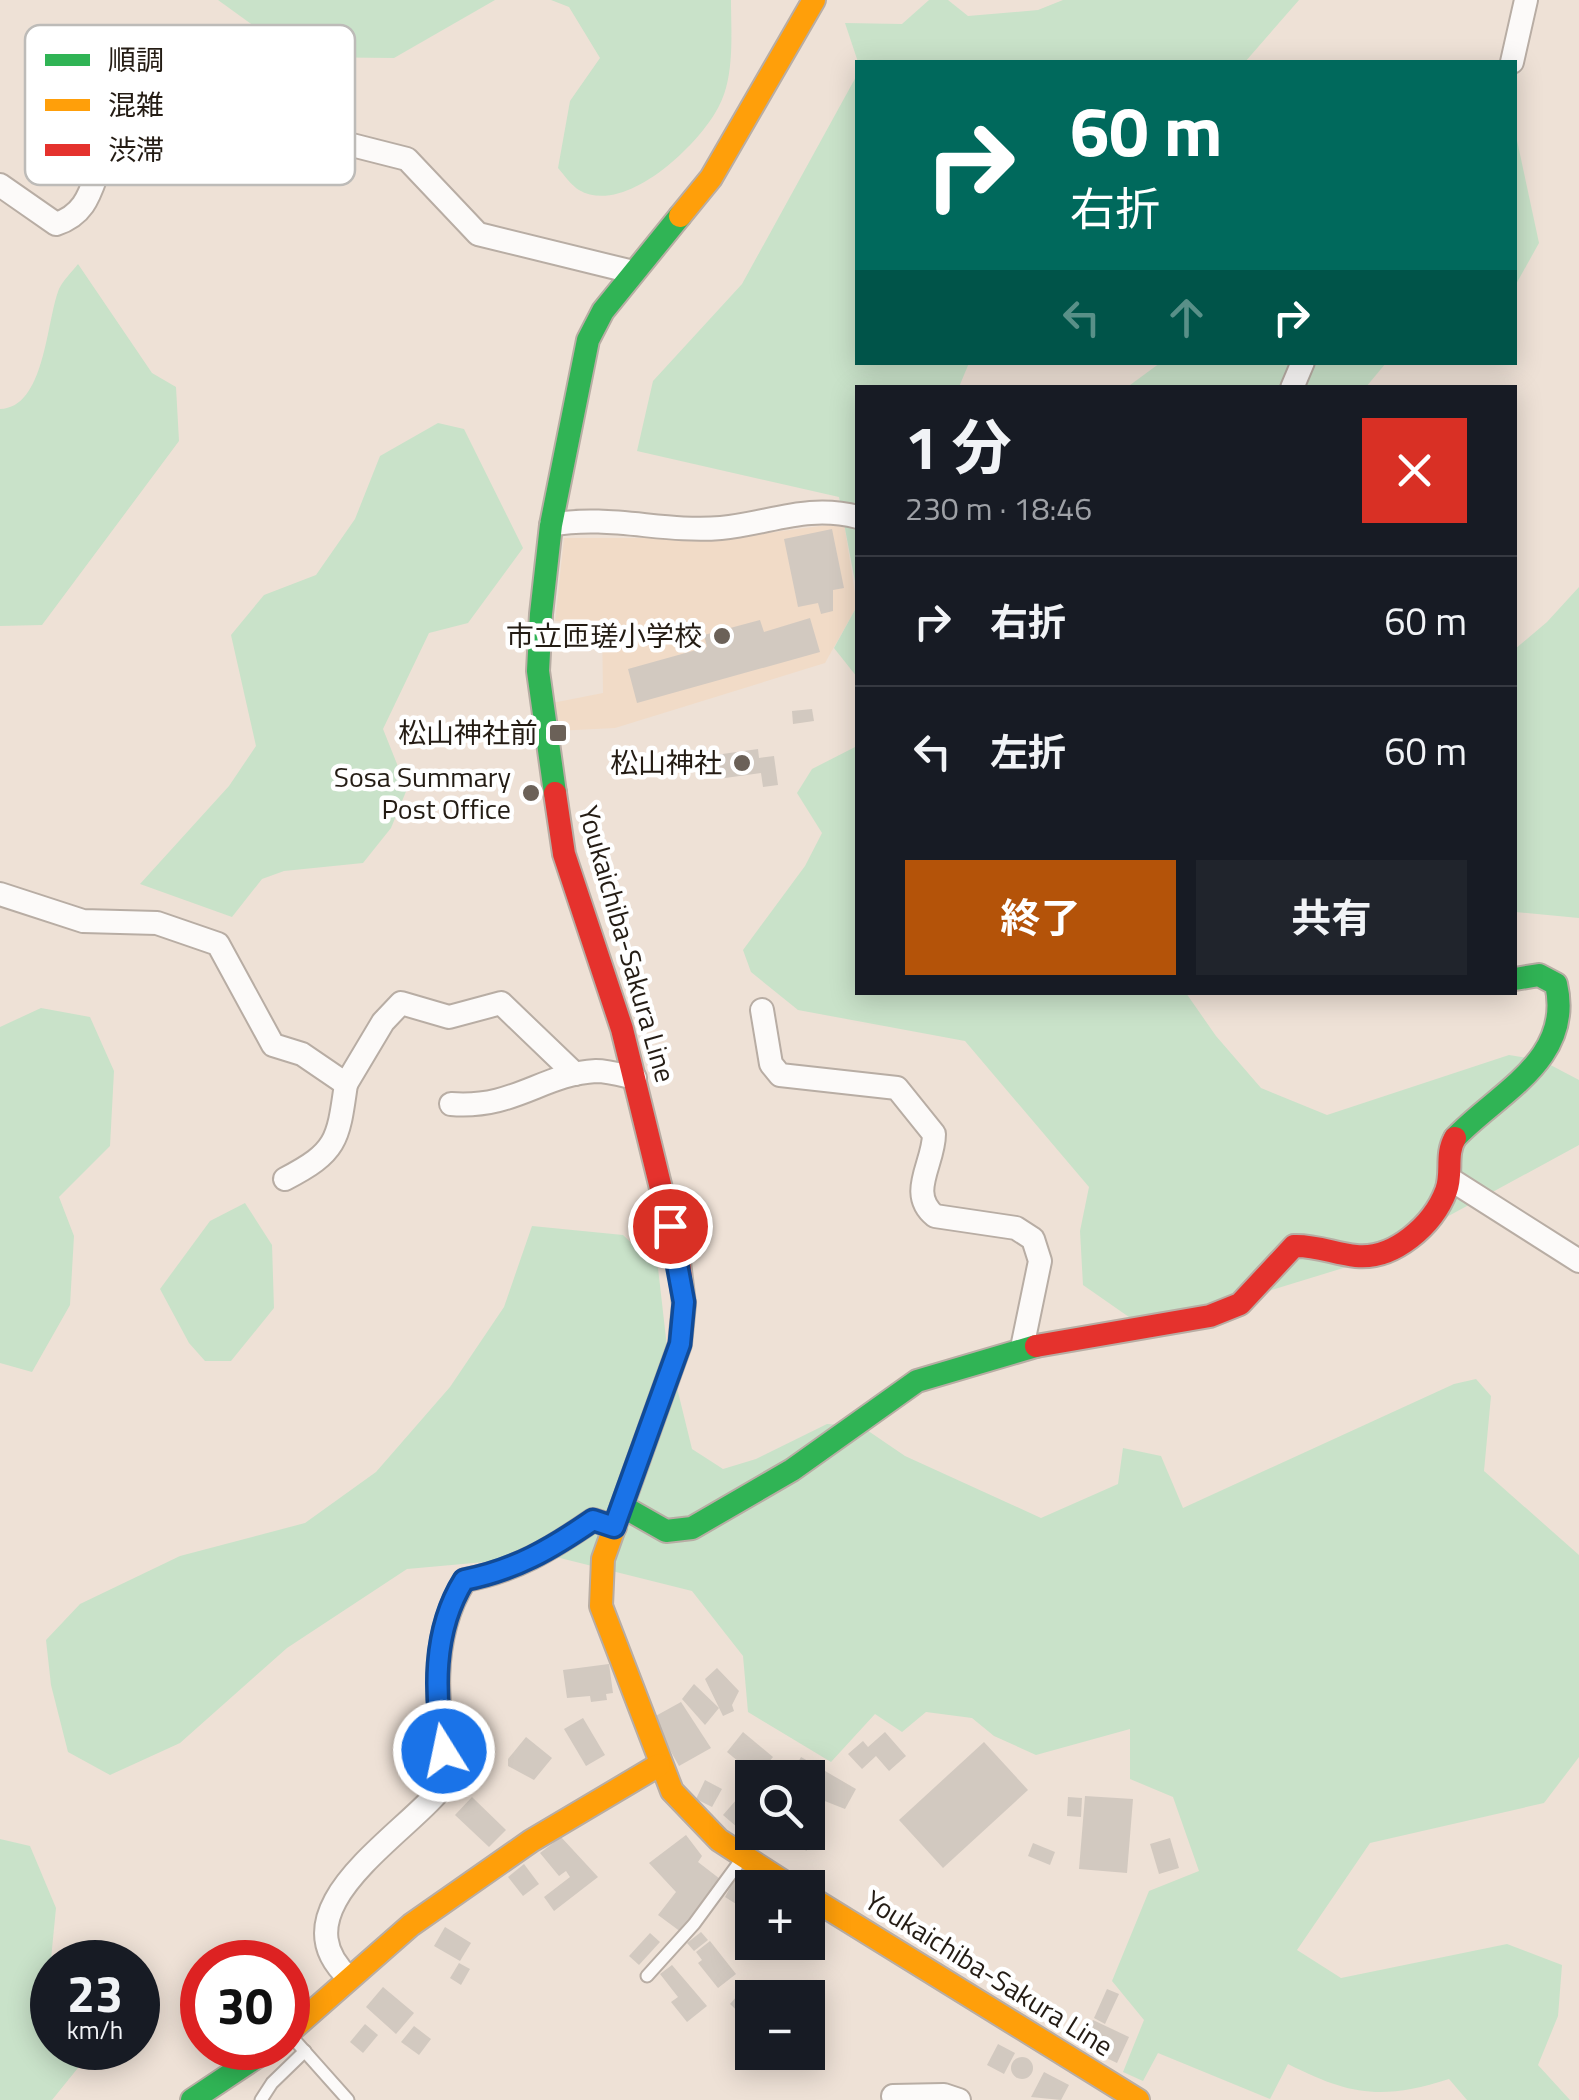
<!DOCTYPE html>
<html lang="ja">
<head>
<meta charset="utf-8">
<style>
	:root { --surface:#171b24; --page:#20242c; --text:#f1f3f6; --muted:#9ea1a6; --line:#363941; --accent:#b45309 }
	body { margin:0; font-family:"Titillium Web","Noto Sans JP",sans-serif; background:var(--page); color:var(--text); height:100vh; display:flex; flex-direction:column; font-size:38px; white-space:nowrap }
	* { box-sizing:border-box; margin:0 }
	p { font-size:32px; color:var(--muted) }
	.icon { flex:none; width:55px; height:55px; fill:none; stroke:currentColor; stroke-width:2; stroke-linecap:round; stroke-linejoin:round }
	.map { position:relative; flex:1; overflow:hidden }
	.side { position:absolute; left:855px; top:385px; width:662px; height:610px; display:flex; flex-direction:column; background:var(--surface); border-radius:0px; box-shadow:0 5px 25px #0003 }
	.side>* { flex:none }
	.hud { position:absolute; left:855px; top:60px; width:662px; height:305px; border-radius:0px; box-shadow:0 5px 25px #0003; background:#00695c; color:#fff; overflow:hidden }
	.controls { position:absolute; left:735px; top:1760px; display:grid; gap:20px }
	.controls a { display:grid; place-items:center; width:90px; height:90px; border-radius:0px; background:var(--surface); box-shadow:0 5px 25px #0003; font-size:50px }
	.speed { position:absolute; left:30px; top:1940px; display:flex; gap:20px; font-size:50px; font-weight:700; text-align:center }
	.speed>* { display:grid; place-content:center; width:130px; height:130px; border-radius:50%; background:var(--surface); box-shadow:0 5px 25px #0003; line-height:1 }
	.speed small { font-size:25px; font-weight:400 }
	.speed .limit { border:15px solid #d22; background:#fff; color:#111 }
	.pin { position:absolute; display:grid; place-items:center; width:85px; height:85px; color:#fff; margin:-42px; border:5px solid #fff; border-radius:50%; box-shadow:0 2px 10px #0007 }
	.me { position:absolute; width:110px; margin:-55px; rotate:350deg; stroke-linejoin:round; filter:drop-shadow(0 0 8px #0008) }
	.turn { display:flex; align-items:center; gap:35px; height:210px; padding:0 50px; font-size:45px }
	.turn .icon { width:130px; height:130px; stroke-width:2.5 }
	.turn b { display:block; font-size:70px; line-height:85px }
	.lanes { display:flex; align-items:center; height:95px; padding:0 50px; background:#0003; justify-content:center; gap:50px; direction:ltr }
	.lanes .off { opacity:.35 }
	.round { display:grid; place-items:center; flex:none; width:105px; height:105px; border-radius:0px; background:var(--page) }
	.headline { display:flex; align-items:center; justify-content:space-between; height:170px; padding:0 50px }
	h1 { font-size:60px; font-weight:700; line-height:75px }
	.button { display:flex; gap:20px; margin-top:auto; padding:20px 50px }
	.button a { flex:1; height:115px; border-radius:0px; background:var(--accent); color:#fff; font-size:40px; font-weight:700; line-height:115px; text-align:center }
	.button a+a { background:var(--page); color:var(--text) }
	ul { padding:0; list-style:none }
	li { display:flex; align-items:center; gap:30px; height:130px; padding:0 50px; border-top:2px solid var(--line) }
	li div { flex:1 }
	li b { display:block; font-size:38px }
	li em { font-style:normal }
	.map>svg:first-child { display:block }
	.built { fill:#f1dbc7 }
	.green { fill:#c9e2c9 }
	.building { fill:#d2c9c0 }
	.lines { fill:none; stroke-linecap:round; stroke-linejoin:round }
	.lane-casing { stroke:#b8ada4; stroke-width:15 }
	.street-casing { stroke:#b8ada4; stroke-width:26 }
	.fast-casing { stroke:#b8ada4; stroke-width:26 }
	.slow-casing { stroke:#b8ada4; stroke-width:26 }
	.jam-casing { stroke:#b8ada4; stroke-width:26 }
	.lane { stroke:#fcfaf9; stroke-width:11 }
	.street { stroke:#fcfaf9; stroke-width:22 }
	.fast { stroke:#30b455; stroke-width:22 }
	.slow { stroke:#ff9f0a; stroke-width:22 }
	.jam { stroke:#e5322d; stroke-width:22 }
	.route-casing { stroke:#114b97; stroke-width:25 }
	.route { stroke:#1a73e8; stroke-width:18 }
	.poi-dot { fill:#6b6158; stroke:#fff; stroke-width:4 }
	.labels { text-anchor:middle; stroke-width:9; stroke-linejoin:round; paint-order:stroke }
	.poi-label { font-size:28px; fill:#241c14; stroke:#fff; text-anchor:end }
	.street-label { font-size:28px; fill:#241c14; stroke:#fff }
	.key { fill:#fff; stroke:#bdbbb8; stroke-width:2.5 }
	.key-label { font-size:28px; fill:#241c14 }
</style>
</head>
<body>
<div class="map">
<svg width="1579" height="2100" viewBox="0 0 1579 2100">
	<rect width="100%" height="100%" fill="#eee1d6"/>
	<path class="built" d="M844,523L857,606L825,663L615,728L555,731L552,703L603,693L602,624L555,621L564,538H728Z"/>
	<g class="green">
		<path d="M218,0H495L394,58L297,57Z"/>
		<path d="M551,0H731C731,33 735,76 719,106C700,144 625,217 579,190C572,186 564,175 558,168L570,101L600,58L569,7Z"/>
		<path d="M929,0H948L968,16L1038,10L1063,0H1299L1245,62H858L845,23L902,24Z"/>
		<path d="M857,75L858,362L969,363L959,387L858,388L857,592L839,497L637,451L653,381L742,284Z"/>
		<path d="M1515,131L1539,243L1515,286Z"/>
		<path d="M78,264L152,373L176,387L179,441L42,625L0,626V409C45,408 46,322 59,289C63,280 72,272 78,264Z"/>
		<path d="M1160,363H1386L1366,387L1126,388Z"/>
		<path d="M438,423L464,429L523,548L468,623L429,633L383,729L407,789L391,828L363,863L284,871L262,879L232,917L140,884L229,786L256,746L231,635L264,595L316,575L355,519L380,456Z"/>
		<path d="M1579,587V918L1515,912V649L1547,622Z"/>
		<path d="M857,606V677L834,648Z"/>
		<path d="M857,746L858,992L1186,993L1216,1036L1261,1088L1327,1115L1509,1055L1541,1060L1579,1080V1145L1366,1261L1210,1309L1139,1324L1083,1285L1080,1231L1089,1187L965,1041L798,1010L751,972L743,950L805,866L822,833L797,793L812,769Z"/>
		<path d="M41,1008L90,1017L114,1071L110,1146L59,1197L74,1236L70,1305L32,1372L0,1363V1027Z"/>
		<path d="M245,1203L272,1245L274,1308L231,1361H205L189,1343L160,1289L210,1221Z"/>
		<path d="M532,1226L623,1235L658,1268L667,1347L692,1449L723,1469L756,1459L827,1424L861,1426L905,1456L1041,1518L1118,1484L1123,1448L1161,1456L1183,1508L1454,1384L1476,1379L1491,1396L1484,1471L1579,1555V1757L1544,1803L1370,1843L1297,1950L1341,1978L1507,1944L1562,1965L1558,2016L1538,2065L1570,2100H1467L1449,2079C1383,2100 1351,2096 1288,2064L1270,2099L1158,2053L1143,2081L1123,2072L1144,2020L1112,1981L1149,1891L1199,1871L1173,1797L1130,1779V1729L1036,1755L994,1736L972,1718L926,1712L902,1732L875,1714L831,1762L748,1712L743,1656L692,1591L552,1556L407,1569L287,1648L180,1743L110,1775L68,1752L51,1685L46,1640L80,1604L180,1556L305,1523L376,1472L450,1387L504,1307Z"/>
		<path d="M0,1839L30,1846L56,1908L51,1959L56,1962H52V2048H94L52,2100H0Z"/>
	</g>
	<g class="building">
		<path d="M832,529L844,588L833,590V611L821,614L818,603L798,607L784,539Z"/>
		<path d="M810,618L820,652L637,703L628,669L707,647L704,635L760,620L764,632Z"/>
		<path d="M812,709L814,721L793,724L792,711Z"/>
		<path d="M758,749L759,758L774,756L778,785L763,787L761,773L718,779L716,768L710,769L708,756Z"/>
		<path d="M609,1664L613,1693L606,1694L607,1700L591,1702L590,1696L567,1698L563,1670Z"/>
		<path d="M717,1668L739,1691L732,1705L734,1711L723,1716L705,1679Z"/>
		<path d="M694,1684L719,1708L705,1725L682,1699Z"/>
		<path d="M681,1702L711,1748L679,1766L652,1718Z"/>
		<path d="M583,1718L605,1755L586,1766L564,1729Z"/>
		<path d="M743,1732L773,1757L757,1777L727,1752Z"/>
		<path d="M885,1732L906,1756L889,1771L876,1756L862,1769L848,1754L863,1741L868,1747Z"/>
		<path d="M526,1737L552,1758L534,1780L508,1766V1759Z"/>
		<path d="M984,1742L1028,1790L943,1868L899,1820Z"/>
		<path d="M801,1757L856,1789L845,1809L812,1796L808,1804V1778H790Z"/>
		<path d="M776,1760L792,1773L788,1778H761Z"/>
		<path d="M705,1780L722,1789L712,1807L696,1799Z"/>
		<path d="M744,1791L752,1799V1832H760L753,1841L723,1815Z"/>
		<path d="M1085,1796L1133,1799L1127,1873L1079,1869Z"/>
		<path d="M472,1797L506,1830L489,1847L455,1815Z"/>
		<path d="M1068,1797L1082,1798L1081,1817L1067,1816Z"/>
		<path d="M808,1817L824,1834L806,1851L794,1832H808Z"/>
		<path d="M686,1835L702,1856L698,1862L720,1879L681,1932L658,1915L676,1892L649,1863Z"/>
		<path d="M561,1837L598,1877L554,1911L544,1897L570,1877L566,1871L559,1876L540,1853Z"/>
		<path d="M1170,1838L1179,1868L1159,1874L1150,1844Z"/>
		<path d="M1033,1843L1055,1852L1050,1865L1028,1856Z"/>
		<path d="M524,1864L539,1884L523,1896L508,1877Z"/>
		<path d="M740,1869L753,1877L748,1885L752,1888V1914L725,1897Z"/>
		<path d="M445,1927L471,1943L460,1961L434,1946Z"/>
		<path d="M701,1932L708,1940L694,1951L687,1943Z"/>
		<path d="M650,1933L660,1942L639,1965L629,1956Z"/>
		<path d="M710,1941L736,1974L718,1988L698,1963L702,1960L696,1952Z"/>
		<path d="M459,1963L470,1969L461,1985L450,1978Z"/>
		<path d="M672,1965L707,2006L687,2022L671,2002L678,1997L660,1974Z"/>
		<path d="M383,1987L414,2013L396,2034L366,2007Z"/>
		<path d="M745,1987L752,1996V2025L730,2004Z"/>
		<path d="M1107,1989L1119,1994L1105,2024L1094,2018Z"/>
		<path d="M1093,2020L1129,2037L1117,2063L1081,2046Z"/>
		<path d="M365,2024L378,2035L363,2053L350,2042Z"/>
		<path d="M414,2026L431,2039L419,2055L401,2042Z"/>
		<path d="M998,2044L1015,2053L1004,2074L987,2065Z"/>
		<circle cx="1022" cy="2068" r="11"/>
		<path d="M1044,2072L1069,2085L1061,2100L1031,2097Z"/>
	</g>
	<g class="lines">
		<defs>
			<g id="lane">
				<path d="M647,1976L694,1924L741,1860"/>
				<path d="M291,2036L348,2100"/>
				<path d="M261,2100L272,2083L305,2051"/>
			</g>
			<g id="street">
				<path d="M1512,62L1526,0"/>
				<path d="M0,185L56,224C97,211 90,172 112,143C135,112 165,84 200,67L281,127L407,159L478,234L633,272"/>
				<path d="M1292,388L1303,362"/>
				<path d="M551,525C608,514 664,533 721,528C771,523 807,504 858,517"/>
				<path d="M0,894L83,921L157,923L218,944L273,1045L302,1054L346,1084L383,1022L401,1003L449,1017L501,1003L575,1074"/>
				<path d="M762,1010L771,1064L780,1075L897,1088L934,1134C934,1164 907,1193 935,1216L1016,1228L1033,1239L1040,1261L1022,1348"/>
				<path d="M451,1104C515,1109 542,1074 596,1071C608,1071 622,1075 635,1078"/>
				<path d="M285,1179C337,1152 338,1141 346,1084"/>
				<path d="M1450,1179L1579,1261"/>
				<path d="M349,1978C271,1906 415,1831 449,1778C437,1711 427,1640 465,1580C515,1571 551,1549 593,1520L615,1527"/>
				<path d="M893,2096L944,2095L959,2100"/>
			</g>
			<g id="fast">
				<path d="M555,793L538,671L541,614L551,525L588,340L603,311L680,216"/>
				<path d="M1455,1138C1496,1094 1574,1060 1556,984L1539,975L1515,979"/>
				<path d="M622,1506L666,1531L692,1528L792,1470L917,1381L1036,1346"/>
				<path d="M192,2100L270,2048"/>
			</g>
			<g id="slow">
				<path d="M680,216L711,178L814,0"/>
				<path d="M684,1304L680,1344L603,1559L601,1606L672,1791L719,1840L793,1888"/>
				<path d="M808,1896L1138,2100"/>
				<path d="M288,2033L411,1925L531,1841L659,1765"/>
			</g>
			<g id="jam">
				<path d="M555,793L564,854L622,1029L679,1262L684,1304"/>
				<path d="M1036,1346L1210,1316L1240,1304L1294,1246C1316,1245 1335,1254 1356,1256C1394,1260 1433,1225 1446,1191C1453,1173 1445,1155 1455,1138"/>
			</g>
		</defs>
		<use href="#lane" class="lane-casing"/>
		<use href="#street" class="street-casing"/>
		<use href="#fast" class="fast-casing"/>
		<use href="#slow" class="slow-casing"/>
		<use href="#jam" class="jam-casing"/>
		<use href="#lane" class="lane"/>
		<use href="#street" class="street"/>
		<use href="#fast" class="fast"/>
		<use href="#slow" class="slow"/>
		<use href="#jam" class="jam"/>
	</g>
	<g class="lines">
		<defs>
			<path id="route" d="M444,1751C434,1694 432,1631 464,1580C515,1570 551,1549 593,1520L614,1527L680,1344L684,1302L670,1226"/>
		</defs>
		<use href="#route" class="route-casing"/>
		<use href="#route" class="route"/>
	</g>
	<g class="poi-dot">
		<circle cx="722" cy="636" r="10"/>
		<rect x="548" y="723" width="20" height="20" rx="5"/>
		<circle cx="742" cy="763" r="10"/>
		<circle cx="531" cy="793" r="10"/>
	</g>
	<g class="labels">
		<g class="poi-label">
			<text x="702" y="646">市立匝瑳小学校</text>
			<text x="538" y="743">松山神社前</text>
			<text x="722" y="773">松山神社</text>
			<text x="511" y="787">Sosa Summary<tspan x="511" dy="32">Post Office</tspan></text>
		</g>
		<g class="street-label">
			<text transform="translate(627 944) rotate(74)" y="10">Youkaichiba-Sakura Line</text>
			<text transform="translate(989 1973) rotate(32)" y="10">Youkaichiba-Sakura Line</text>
		</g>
	</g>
	<rect x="25" y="25" width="330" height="160" rx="15" class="key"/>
	<rect x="45" y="54" width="45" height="12" fill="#30b455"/>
	<rect x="45" y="99" width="45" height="12" fill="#ff9f0a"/>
	<rect x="45" y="144" width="45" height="12" fill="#e5322d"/>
	<g class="key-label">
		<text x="108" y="70">順調</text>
		<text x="108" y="115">混雑</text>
		<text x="108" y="160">渋滞</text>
	</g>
</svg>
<div class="controls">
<a><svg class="icon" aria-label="search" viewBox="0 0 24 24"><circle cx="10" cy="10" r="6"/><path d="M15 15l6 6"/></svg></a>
<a>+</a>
<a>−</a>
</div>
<div class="speed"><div>23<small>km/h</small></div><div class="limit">30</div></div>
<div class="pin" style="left:670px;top:1226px;background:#d93025"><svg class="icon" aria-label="arrive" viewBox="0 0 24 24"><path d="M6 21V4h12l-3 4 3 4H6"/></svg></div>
<svg class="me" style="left:444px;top:1751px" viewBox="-20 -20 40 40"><circle r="17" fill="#1a73e8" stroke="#fff" stroke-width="3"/><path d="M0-11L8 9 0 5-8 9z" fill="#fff"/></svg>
<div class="hud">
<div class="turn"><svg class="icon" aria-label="right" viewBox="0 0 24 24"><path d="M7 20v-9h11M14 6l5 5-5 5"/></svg><div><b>60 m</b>右折</div></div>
<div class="lanes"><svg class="icon off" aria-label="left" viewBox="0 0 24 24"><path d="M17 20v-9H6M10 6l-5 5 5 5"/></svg><svg class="icon off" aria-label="ahead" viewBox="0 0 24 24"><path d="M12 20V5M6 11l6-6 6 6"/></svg><svg class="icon" aria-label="right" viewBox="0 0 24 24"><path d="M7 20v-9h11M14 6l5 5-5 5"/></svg></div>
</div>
<section class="side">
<div class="headline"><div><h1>1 分</h1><p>230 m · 18:46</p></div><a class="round" style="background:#d93025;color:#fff"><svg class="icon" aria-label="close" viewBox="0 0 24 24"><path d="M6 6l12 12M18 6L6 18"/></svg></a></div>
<ul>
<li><svg class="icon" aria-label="right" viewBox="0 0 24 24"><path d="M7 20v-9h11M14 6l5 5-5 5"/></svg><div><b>右折</b></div><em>60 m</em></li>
<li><svg class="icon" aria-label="left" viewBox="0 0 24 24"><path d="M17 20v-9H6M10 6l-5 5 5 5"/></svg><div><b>左折</b></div><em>60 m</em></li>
</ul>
<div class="button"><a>終了</a><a>共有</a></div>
</section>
</div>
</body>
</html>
